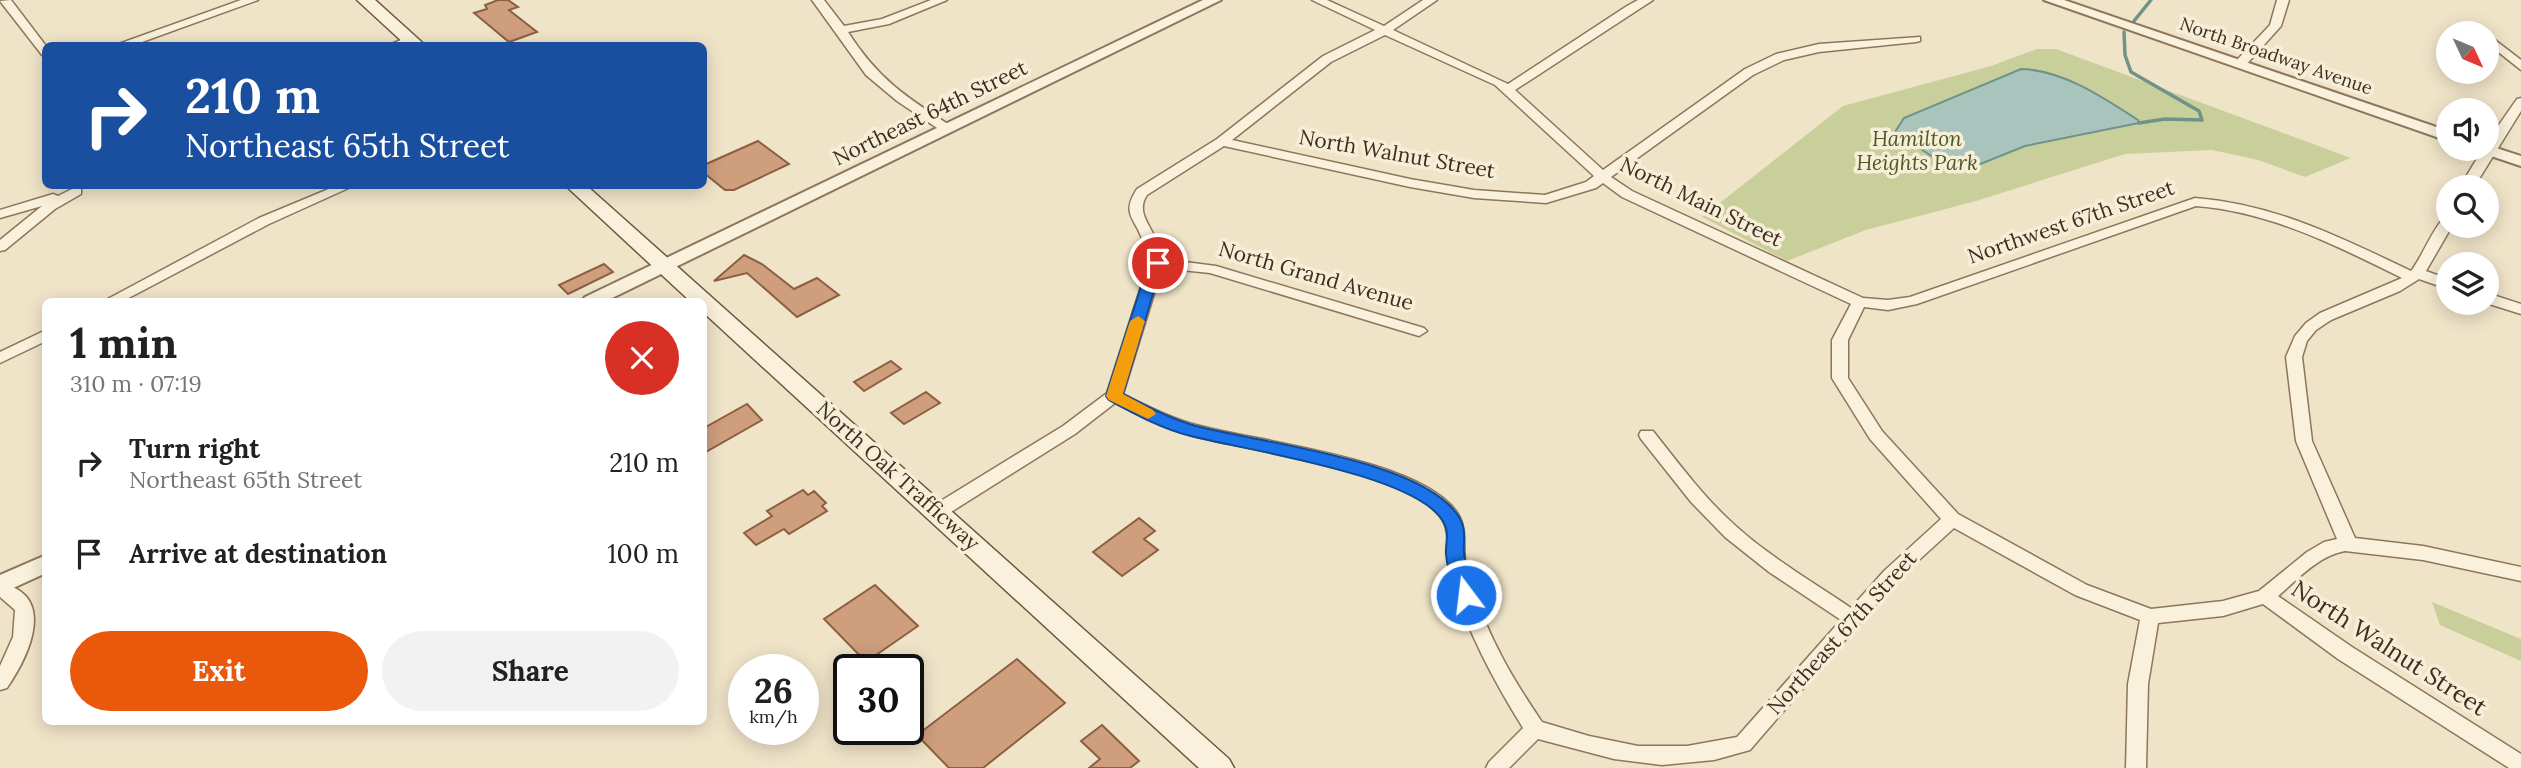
<!DOCTYPE html>
<html lang="en">
<head>
<meta charset="utf-8">
<style>
	:root { --surface:#fff; --page:#f2f2f2; --text:#222; --muted:#767676; --accent:#ea580c }
	body { margin:0; font-family:Lora,serif; background:var(--page); color:var(--text); height:100vh; display:flex; flex-direction:column; font-size:26px; white-space:nowrap }
	* { box-sizing:border-box; margin:0 }
	p { font-size:23px; color:var(--muted) }
	.icon { flex:none; width:38px; height:38px; fill:none; stroke:currentColor; stroke-width:2; stroke-linecap:round; stroke-linejoin:round }
	.map { position:relative; flex:1; overflow:hidden }
	.sheet { position:absolute; left:42px; top:298px; width:665px; height:427px; display:flex; flex-direction:column; background:var(--surface); border-radius:10px; box-shadow:0 4px 18px #0003 }
	.sheet>* { flex:none }
	.top-card { position:absolute; left:42px; top:42px; width:665px; height:147px; border-radius:10px; box-shadow:0 4px 18px #0003; background:#1a4fa0; color:#fff; overflow:hidden }
	.needle { width:46px; rotate:134deg }
	.tools { position:absolute; left:2436px; top:21px; display:grid; gap:14px }
	.tools a { display:grid; place-items:center; width:63px; height:63px; border-radius:50%; background:var(--surface); box-shadow:0 4px 18px #0003; font-size:35px }
	.speed { position:absolute; left:728px; top:654px; display:flex; gap:14px; font-size:35px; font-weight:700; text-align:center }
	.speed>* { display:grid; place-content:center; width:91px; height:91px; border-radius:50%; background:var(--surface); box-shadow:0 4px 18px #0003; line-height:1 }
	.speed small { font-size:18px; font-weight:400 }
	.speed .limit { border:4px solid #111; border-radius:10px; background:#fff; color:#111 }
	.pin { position:absolute; display:grid; place-items:center; width:60px; height:60px; color:#fff; margin:-30px; border:4px solid #fff; border-radius:50%; box-shadow:0 2px 7px #0007 }
	.me { position:absolute; width:77px; margin:-38px; rotate:345deg; stroke-linejoin:round; filter:drop-shadow(0 0 5px #0008) }
	.turn { display:flex; align-items:center; gap:24px; height:147px; padding:0 28px; font-size:32px }
	.turn .icon { width:91px; height:91px; stroke-width:2.5 }
	.turn b { display:block; font-size:49px; line-height:60px }
	.round { display:grid; place-items:center; flex:none; width:74px; height:74px; border-radius:37px; background:var(--page) }
	.headline { display:flex; align-items:center; justify-content:space-between; height:119px; padding:0 28px }
	h1 { font-size:42px; font-weight:800; line-height:52px }
	.action { display:flex; gap:14px; margin-top:auto; padding:14px 28px }
	.action a { flex:1; height:80px; border-radius:42px; background:var(--accent); color:#fff; font-size:28px; font-weight:800; line-height:80px; text-align:center }
	.action a+a { background:var(--page); color:var(--text) }
	ul { padding:0; list-style:none }
	li { display:flex; align-items:center; gap:21px; height:91px; padding:0 28px }
	li div { flex:1 }
	li b { display:block; font-size:26px }
	li em { font-style:normal }
	.map>svg:first-child { display:block }
	.green { fill:#c9cf9b }
	.water { fill:#a9c4bc; stroke:#6f938a; stroke-width:2 }
	.lines { fill:none; stroke-linecap:round; stroke-linejoin:round }
	.stream { stroke:#6f938a; stroke-width:3.5 }
	.building { fill:#cf9f7d; stroke:#8d5f41; stroke-width:2 }
	.minor-casing { stroke:#8d765c; stroke-width:3 }
	.tertiary-casing { stroke:#8d765c; stroke-width:4 }
	.secondary-casing { stroke:#6f573f; stroke-width:3 }
	.minor { fill:#faf1dc; fill-rule:evenodd }
	.tertiary { fill:#faf1dc; fill-rule:evenodd }
	.secondary { fill:#faf1dc; fill-rule:evenodd }
	.route { fill:#1a73e8; stroke:#114b97; stroke-width:2 }
	.slow { fill:#f59e0b }
	.labels { text-anchor:middle; stroke-width:7; stroke-linejoin:round; paint-order:stroke }
	.far-street-label { font-size:18px; fill:#3d2e20; stroke:#f7eed8 }
	.street-label { font-size:21px; fill:#3d2e20; stroke:#f7eed8 }
	.park-label { font-size:21px; font-style:italic; fill:#4d5a26; stroke:#f7eed8 }
	.near-street-label { font-size:24px; fill:#3d2e20; stroke:#f7eed8 }
</style>
</head>
<body>
<div class="map">
<svg width="2521" height="768" viewBox="0 0 2521 768">
	<rect width="100%" height="100%" fill="#f0e4c8"/>
	<g class="green">
		<path d="M2037,49H2056L2351,158L2305,177L2258,160L2212,150L2125,154L1976,201L1866,230L1787,261L1702,217L1843,106L1991,66Z"/>
		<path d="M2432,602L2521,639V661L2440,625Z"/>
	</g>
	<path class="water" d="M2021,69C2063,70 2104,98 2138,120L2139,123L2025,146L1973,167L1945,165L1895,132L1904,118Z"/>
	<g class="lines">
		<g class="stream">
			<path d="M2134,21L2151,0"/>
			<path d="M2124,32L2125,55L2131,72L2199,111L2202,120L2165,119L2139,123"/>
		</g>
	</g>
	<g class="building">
		<path d="M498,0H508L518,7L509,10L537,32L509,42L474,13L487,9L485,5Z"/>
		<path d="M758,141L789,164L734,190H725L704,173V165Z"/>
		<path d="M744,255L762,264L794,289L817,278L839,295L797,317L747,273L714,281Z"/>
		<path d="M604,264L613,272L568,294L559,285Z"/>
		<path d="M891,361L901,369L864,391L854,382Z"/>
		<path d="M926,392L940,403L904,424L891,413Z"/>
		<path d="M747,404L762,420L704,453V428Z"/>
		<path d="M803,490L808,495L814,491L826,503L822,506L827,511L789,534L784,529L756,545L744,533L772,516L767,511Z"/>
		<path d="M1139,518L1155,531L1144,539L1158,550L1122,576L1093,552Z"/>
		<path d="M875,585L918,626L866,662L824,619Z"/>
		<path d="M1017,659L1065,703L983,768H949L917,735Z"/>
		<path d="M1102,725L1139,761L1130,768H1089L1100,759L1081,741Z"/>
	</g>
	<g class="lines">
		<defs>
			<g id="minor">
				<path d="M11,0L46,46V56L42,55L0,1Z"/>
				<path d="M241,0H258L131,46H113Z"/>
				<path d="M812,0H824L844,26L882,19L931,0H947L889,24L848,32C878,79 906,97 951,126V132H943L897,101L866,75Z"/>
				<path d="M1312,0H1327L1384,26L1423,0H1437L1393,30L1508,84L1627,6L1638,0H1653L1515,90L1603,170L1745,69L1776,54L1819,44L1920,37V41L1916,42L1819,52L1784,60L1753,75L1611,177L1632,191L1863,298L1888,300L1910,297L2195,198C2274,204 2340,237 2411,271C2422,258 2436,220 2448,216V226H2452L2426,271L2448,279V289L2419,279L2400,291L2331,320L2316,330L2307,341L2302,357L2312,441L2355,538L2423,546L2521,567V581L2423,560L2345,551C2318,556 2298,579 2278,596L2352,647L2521,754V768H2509L2338,659L2263,604L2223,616L2158,623L2148,684L2146,768H2126L2128,684L2140,620L2075,595L1954,528L1896,581L1750,750L1714,760L1662,765L1614,759L1538,739L1509,768H1486L1489,762L1523,728C1494,681 1468,633 1452,580C1447,563 1450,534 1444,523C1421,473 1246,450 1193,436C1166,429 1140,416 1115,403L1075,434L943,517H931L928,512L931,507L1063,426L1107,393L1145,274L1150,264C1145,257 1146,250 1143,242C1136,218 1120,215 1137,189L1217,139L1323,56L1375,30ZM1385,35L1495,85L1594,176L1586,182L1545,195L1474,190L1410,179L1232,140L1331,62ZM1224,146L1410,187L1474,198L1546,203L1596,188L1603,183L1622,197L1851,304L1832,340V378L1870,439L1941,519L1884,571L1851,608C1808,579 1763,553 1726,517C1699,491 1676,460 1653,431H1641L1639,435L1641,439L1691,502L1725,537L1769,572L1841,620L1737,737L1687,746H1638L1589,736L1542,722C1514,681 1489,639 1474,591C1471,581 1467,571 1465,560C1463,544 1467,529 1458,514C1423,459 1258,442 1196,425C1170,418 1146,406 1123,394L1162,268L1210,273L1419,336L1427,331L1424,328L1216,266L1162,259C1159,254 1159,249 1157,243C1152,226 1135,213 1147,195ZM2196,206C2271,212 2335,245 2402,278L2320,313L2306,323L2295,336L2286,357L2296,441L2337,539L2324,542L2307,552L2259,591L2223,601L2151,609L2087,585L1958,514L1882,431L1848,378V340L1864,307L1888,310L1917,304Z"/>
				<path d="M2277,0H2289L2281,26L2244,67H2236V61L2270,25Z"/>
				<path d="M2487,34L2521,60V70L2487,43Z"/>
				<path d="M410,36L416,39C408,47 397,46 387,46Z"/>
				<path d="M2521,98V111L2474,187H2460L2482,150L2487,149V142L2517,99Z"/>
				<path d="M336,186H353L269,224L123,301H104L259,218Z"/>
				<path d="M76,187L81,188V194L55,209L5,250L0,251V240L42,206L0,218V210L53,194L58,196Z"/>
				<path d="M2487,293L2521,304V314L2486,303Z"/>
				<path d="M46,330V341L0,363V352Z"/>
				<path d="M0,583C58,595 29,656 7,688L0,690V666L13,637L15,610L0,597Z"/>
			</g>
			<g id="tertiary">
				<path d="M1203,0H1221L606,301H582L585,297Z"/>
				<path d="M2044,0H2064L2448,131V141Z"/>
				<path d="M2487,145L2521,156V166L2479,152L2477,149H2487Z"/>
				<path d="M46,555V573L0,594V575Z"/>
			</g>
			<g id="secondary">
				<path d="M357,0H375L426,46H407Z"/>
				<path d="M566,186H587L1229,759L1234,768H1199L704,313V301H690Z"/>
			</g>
		</defs>
		<use href="#minor" class="minor-casing"/>
		<use href="#tertiary" class="tertiary-casing"/>
		<use href="#secondary" class="secondary-casing"/>
		<use href="#minor" class="minor"/>
		<use href="#tertiary" class="tertiary"/>
		<use href="#secondary" class="secondary"/>
	</g>
	<path class="route" d="M1158,259L1166,263L1159,274L1123,394C1146,406 1171,419 1196,426C1260,443 1424,460 1459,517C1467,530 1463,540 1464,553C1465,567 1472,582 1475,595L1473,600L1466,602L1459,600C1453,588 1447,567 1446,554C1445,543 1450,534 1444,523C1420,475 1244,450 1191,436C1162,429 1135,414 1109,400L1106,396L1145,274L1153,260Z"/>
	<path class="slow" d="M1138,316L1145,321L1123,394L1153,410L1156,414L1148,419L1109,400L1106,396L1130,321Z"/>
	<g class="labels">
		<g class="far-street-label">
			<text transform="translate(2276 56) rotate(19)" y="6">North Broadway Avenue</text>
		</g>
		<g class="street-label">
			<text transform="translate(930 113) rotate(-26)" y="7">Northeast 64th Street</text>
			<text transform="translate(1397 154) rotate(10)" y="7">North Walnut Street</text>
			<text transform="translate(1701 202) rotate(26)" y="7">North Main Street</text>
			<text transform="translate(2071 222) rotate(-19)" y="7">Northwest 67th Street</text>
			<text transform="translate(1316 276) rotate(16)" y="7">North Grand Avenue</text>
			<text transform="translate(898 476) rotate(42)" y="7">North Oak Trafficway</text>
			<text transform="translate(1842 633) rotate(-48)" y="7">Northeast 67th Street</text>
		</g>
		<g class="park-label">
			<text x="1917" y="146">Hamilton<tspan x="1917" dy="24">Heights Park</tspan></text>
		</g>
		<g class="near-street-label">
			<text transform="translate(2389 648) rotate(33)" y="8">North Walnut Street</text>
		</g>
	</g>
</svg>
<div class="tools">
<a><svg class="needle" viewBox="-14 -14 28 28"><path d="M0-13l5 13h-10z" fill="#e53935"/><path d="M0 13l5-13h-10z" fill="#767676"/></svg></a>
<a><svg class="icon" aria-label="sound" viewBox="0 0 24 24"><path d="M4 9h4l5-4v14l-5-4H4zM17 9q2 3 0 6"/></svg></a>
<a><svg class="icon" aria-label="search" viewBox="0 0 24 24"><circle cx="10" cy="10" r="6"/><path d="M15 15l6 6"/></svg></a>
<a><svg class="icon" aria-label="layers" viewBox="0 0 24 24"><path d="M12 4l9 5-9 5-9-5zM3 14l9 5 9-5"/></svg></a>
</div>
<div class="speed"><div>26<small>km/h</small></div><div class="limit">30</div></div>
<div class="pin" style="left:1158px;top:263px;background:#d93025"><svg class="icon" aria-label="arrive" viewBox="0 0 24 24"><path d="M6 21V4h12l-3 4 3 4H6"/></svg></div>
<svg class="me" style="left:1466px;top:595px" viewBox="-20 -20 40 40"><circle r="17" fill="#1a73e8" stroke="#fff" stroke-width="3"/><path d="M0-11L8 9 0 5-8 9z" fill="#fff"/></svg>
<div class="top-card">
<div class="turn"><svg class="icon" aria-label="right" viewBox="0 0 24 24"><path d="M7 20v-9h11M14 6l5 5-5 5"/></svg><div><b>210 m</b>Northeast 65th Street</div></div>
</div>
<section class="sheet">
<div class="headline"><div><h1>1 min</h1><p>310 m · 07:19</p></div><a class="round" style="background:#d93025;color:#fff"><svg class="icon" aria-label="close" viewBox="0 0 24 24"><path d="M6 6l12 12M18 6L6 18"/></svg></a></div>
<ul>
<li><svg class="icon" aria-label="right" viewBox="0 0 24 24"><path d="M7 20v-9h11M14 6l5 5-5 5"/></svg><div><b>Turn right</b><p>Northeast 65th Street</p></div><em>210 m</em></li>
<li><svg class="icon" aria-label="arrive" viewBox="0 0 24 24"><path d="M6 21V4h12l-3 4 3 4H6"/></svg><div><b>Arrive at destination</b></div><em>100 m</em></li>
</ul>
<div class="action"><a>Exit</a><a>Share</a></div>
</section>
</div>
</body>
</html>
